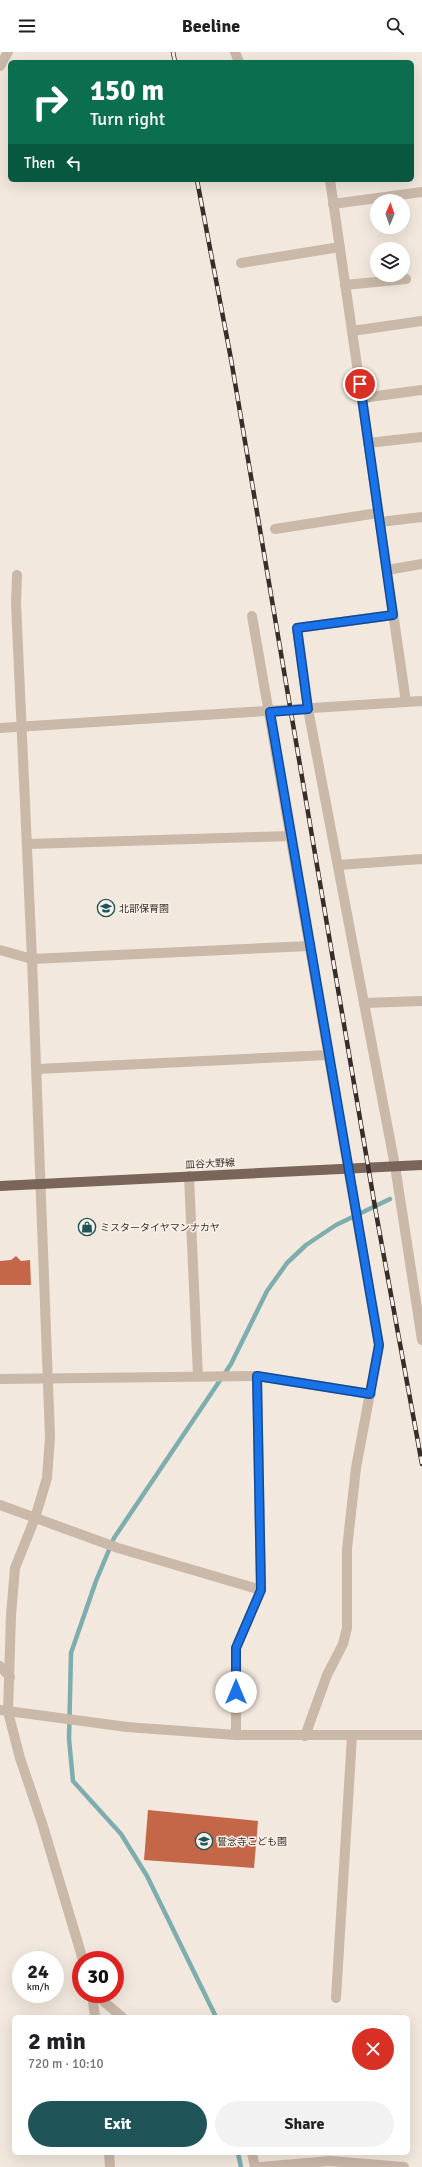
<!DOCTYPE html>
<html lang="en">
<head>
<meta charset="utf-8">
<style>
	:root { --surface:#fff; --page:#f2f2f2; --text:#202124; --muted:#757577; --accent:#1f5559 }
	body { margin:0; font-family:Signika,"Noto Sans JP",sans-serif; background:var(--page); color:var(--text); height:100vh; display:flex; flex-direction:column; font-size:15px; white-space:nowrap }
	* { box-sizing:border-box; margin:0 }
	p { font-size:13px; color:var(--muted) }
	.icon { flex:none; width:22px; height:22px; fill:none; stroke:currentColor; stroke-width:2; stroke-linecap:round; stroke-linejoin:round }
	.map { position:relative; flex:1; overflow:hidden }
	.side { position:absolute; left:12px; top:1963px; width:398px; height:140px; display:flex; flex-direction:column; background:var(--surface); border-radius:6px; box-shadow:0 4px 16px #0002 }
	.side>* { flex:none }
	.top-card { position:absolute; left:8px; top:8px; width:406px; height:122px; border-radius:6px; box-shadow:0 4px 16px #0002; background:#0b6e4f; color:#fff; overflow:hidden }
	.needle { width:26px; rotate:2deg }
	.fabs { position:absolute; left:370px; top:142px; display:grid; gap:8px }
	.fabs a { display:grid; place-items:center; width:40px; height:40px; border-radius:50%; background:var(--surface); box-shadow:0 4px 16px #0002; font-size:20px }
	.speed { position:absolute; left:12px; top:1899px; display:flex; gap:8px; font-size:20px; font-weight:700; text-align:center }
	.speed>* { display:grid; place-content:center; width:52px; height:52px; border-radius:50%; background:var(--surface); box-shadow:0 4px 16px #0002; line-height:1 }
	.speed small { font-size:10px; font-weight:400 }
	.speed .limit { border:6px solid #d22; background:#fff; color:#111 }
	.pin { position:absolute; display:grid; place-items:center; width:34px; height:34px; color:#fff; margin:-17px; border:2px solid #fff; border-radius:50%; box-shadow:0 1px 4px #0007 }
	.me { position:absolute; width:44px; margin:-22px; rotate:0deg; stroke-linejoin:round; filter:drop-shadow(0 0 3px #0008) }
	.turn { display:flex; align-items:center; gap:14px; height:84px; padding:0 16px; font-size:18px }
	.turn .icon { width:52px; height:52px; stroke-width:2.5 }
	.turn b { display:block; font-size:28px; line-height:34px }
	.then { display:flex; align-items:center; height:38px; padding:0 16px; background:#0003; gap:8px; font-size:15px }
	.round { display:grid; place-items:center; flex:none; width:42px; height:42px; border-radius:21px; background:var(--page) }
	.headline { display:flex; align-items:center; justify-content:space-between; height:68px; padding:0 16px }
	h1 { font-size:24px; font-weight:700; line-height:30px }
	.button { display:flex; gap:8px; margin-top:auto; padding:8px 16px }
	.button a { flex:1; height:46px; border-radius:24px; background:var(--accent); color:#fff; font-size:16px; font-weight:700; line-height:46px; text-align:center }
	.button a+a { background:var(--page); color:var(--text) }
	header { display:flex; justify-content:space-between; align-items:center; height:52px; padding:0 16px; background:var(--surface); font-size:18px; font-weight:700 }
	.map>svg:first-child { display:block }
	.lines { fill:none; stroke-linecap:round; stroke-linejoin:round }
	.stream { stroke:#7dadaf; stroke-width:4.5 }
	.building { fill:#c46749 }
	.minor { stroke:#cab8a9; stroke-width:10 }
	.major { stroke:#79655a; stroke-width:10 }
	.rail-casing { stroke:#382e29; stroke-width:4.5 }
	.rail { stroke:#faf2ea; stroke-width:3; stroke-dasharray:9; stroke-linecap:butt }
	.route-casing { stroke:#114b97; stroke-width:10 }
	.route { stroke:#1a73e8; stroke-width:7 }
	.labels { text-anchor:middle; stroke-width:3; stroke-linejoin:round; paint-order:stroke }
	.poi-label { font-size:10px; fill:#382e29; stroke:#faf2ea; text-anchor:start }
	.street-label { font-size:10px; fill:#382e29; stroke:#faf2ea }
</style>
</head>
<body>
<header><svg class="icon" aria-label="menu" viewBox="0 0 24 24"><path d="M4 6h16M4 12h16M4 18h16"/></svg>Beeline<svg class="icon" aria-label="search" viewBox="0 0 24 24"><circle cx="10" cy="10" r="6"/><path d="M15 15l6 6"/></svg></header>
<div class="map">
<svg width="422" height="2115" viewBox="0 0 422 2115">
	<rect width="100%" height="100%" fill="#f2e8dd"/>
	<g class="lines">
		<g class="stream">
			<path d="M216,1965L147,1824L121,1782L73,1729L69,1687L71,1601L96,1529L114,1486L231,1312L267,1239L287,1211L306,1193L336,1173L390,1147"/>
			<path d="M238,2101L241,2115"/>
		</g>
	</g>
	<g class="building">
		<path d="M16,1204L21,1209L30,1208L31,1233H0V1209L11,1208Z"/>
		<path d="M148,1758L258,1769L254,1816L144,1808Z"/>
	</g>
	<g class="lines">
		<g class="minor">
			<path d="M235,0L239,10"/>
			<path d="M0,14L8,0"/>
			<path d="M330,128L406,650"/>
			<path d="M333,152L422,140"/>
			<path d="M241,211L340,195"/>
			<path d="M345,233L406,227"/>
			<path d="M352,279L422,269"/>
			<path d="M362,346L422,338"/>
			<path d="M368,391L422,385"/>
			<path d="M380,470L422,465"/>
			<path d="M275,477L378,461"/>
			<path d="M387,518L422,512"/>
			<path d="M17,523L16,551L32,907L50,1385L47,1426L35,1466L15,1516L11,1563L8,1660L20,1706L42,1771L83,1908"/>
			<path d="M393,563L297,576L308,657L395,1114L422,1288"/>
			<path d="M252,564L379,1293L356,1416L347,1497V1576L343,1592L327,1623L305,1684"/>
			<path d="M0,676L422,649"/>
			<path d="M28,792L291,784"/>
			<path d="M338,813L422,807"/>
			<path d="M0,898L32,907L310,894"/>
			<path d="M364,951L422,949"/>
			<path d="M37,1017L328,1003"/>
			<path d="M189,1124L198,1324"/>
			<path d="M0,1327L257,1324L371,1342"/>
			<path d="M0,1453L118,1496L261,1538"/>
			<path d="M0,1614L10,1625"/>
			<path d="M0,1658L127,1675L236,1683H422"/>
			<path d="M236,1683V1596L261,1538L257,1324"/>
			<path d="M92,1942L95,1965"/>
			<path d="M95,1942L122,1965"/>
			<path d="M336,1946L352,1684"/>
			<path d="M109,2101L110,2115"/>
			<path d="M252,2101L255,2115"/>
			<path d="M260,2115L330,2109L404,2115"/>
		</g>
		<path class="major" d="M0,1134L422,1113"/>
		<defs>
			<g id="rail">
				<path d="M173,0L175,10"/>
				<path d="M197,128L231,307L376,1161L422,1412"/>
			</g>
		</defs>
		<use href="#rail" class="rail-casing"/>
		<use href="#rail" class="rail"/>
	</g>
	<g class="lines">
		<defs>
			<path id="route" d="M236,1640V1596L261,1538L257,1324L370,1342L379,1293L270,660L308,657L297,576L393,563L360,332"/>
		</defs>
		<use href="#route" class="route-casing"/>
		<use href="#route" class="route"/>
	</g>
	<defs>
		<symbol id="school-ring" viewBox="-11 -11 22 22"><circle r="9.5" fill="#faf2ea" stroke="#1f5559" stroke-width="1.5"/><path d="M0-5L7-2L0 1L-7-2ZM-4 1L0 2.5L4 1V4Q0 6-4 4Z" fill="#1f5559"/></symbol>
		<symbol id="shop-ring" viewBox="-11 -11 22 22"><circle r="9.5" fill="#faf2ea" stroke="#1f5559" stroke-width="1.5"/><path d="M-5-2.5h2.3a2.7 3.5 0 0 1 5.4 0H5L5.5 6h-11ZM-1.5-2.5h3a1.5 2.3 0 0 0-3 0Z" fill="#1f5559"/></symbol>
	</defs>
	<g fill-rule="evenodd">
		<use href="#school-ring" x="96" y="846" width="20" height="20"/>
		<use href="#shop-ring" x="77" y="1165" width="20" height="20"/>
		<use href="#school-ring" x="194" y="1779" width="20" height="20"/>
	</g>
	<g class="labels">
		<g class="poi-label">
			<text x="119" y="860">北部保育園</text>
			<text x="100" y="1179">ミスタータイヤマンナカヤ</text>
			<text x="217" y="1793">誓念寺こども園</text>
		</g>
		<g class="street-label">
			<text transform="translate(210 1111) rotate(-3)" y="4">皿谷大野線</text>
		</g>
	</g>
</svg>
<div class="fabs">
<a><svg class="needle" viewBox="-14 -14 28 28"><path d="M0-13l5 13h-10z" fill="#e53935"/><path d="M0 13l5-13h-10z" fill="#757577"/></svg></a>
<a><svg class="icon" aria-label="layers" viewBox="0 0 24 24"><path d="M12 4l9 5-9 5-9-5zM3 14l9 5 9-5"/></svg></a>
</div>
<div class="speed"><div>24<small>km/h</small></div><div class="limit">30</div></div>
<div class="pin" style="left:360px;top:332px;background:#d93025"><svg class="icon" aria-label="arrive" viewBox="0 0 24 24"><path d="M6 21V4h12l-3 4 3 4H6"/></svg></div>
<svg class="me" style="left:236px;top:1640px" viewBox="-20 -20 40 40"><circle r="19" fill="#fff"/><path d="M0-13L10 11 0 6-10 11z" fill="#1a73e8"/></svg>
<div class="top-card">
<div class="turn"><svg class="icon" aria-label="right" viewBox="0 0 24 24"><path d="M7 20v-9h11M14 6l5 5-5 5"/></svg><div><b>150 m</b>Turn right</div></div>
<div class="then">Then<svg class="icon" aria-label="left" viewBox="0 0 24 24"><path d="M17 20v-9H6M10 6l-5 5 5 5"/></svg></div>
</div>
<section class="side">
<div class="headline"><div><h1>2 min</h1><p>720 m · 10:10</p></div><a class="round" style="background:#d93025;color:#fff"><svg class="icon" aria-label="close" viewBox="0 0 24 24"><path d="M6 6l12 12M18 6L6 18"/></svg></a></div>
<div class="button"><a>Exit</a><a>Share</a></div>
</section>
</div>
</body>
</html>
